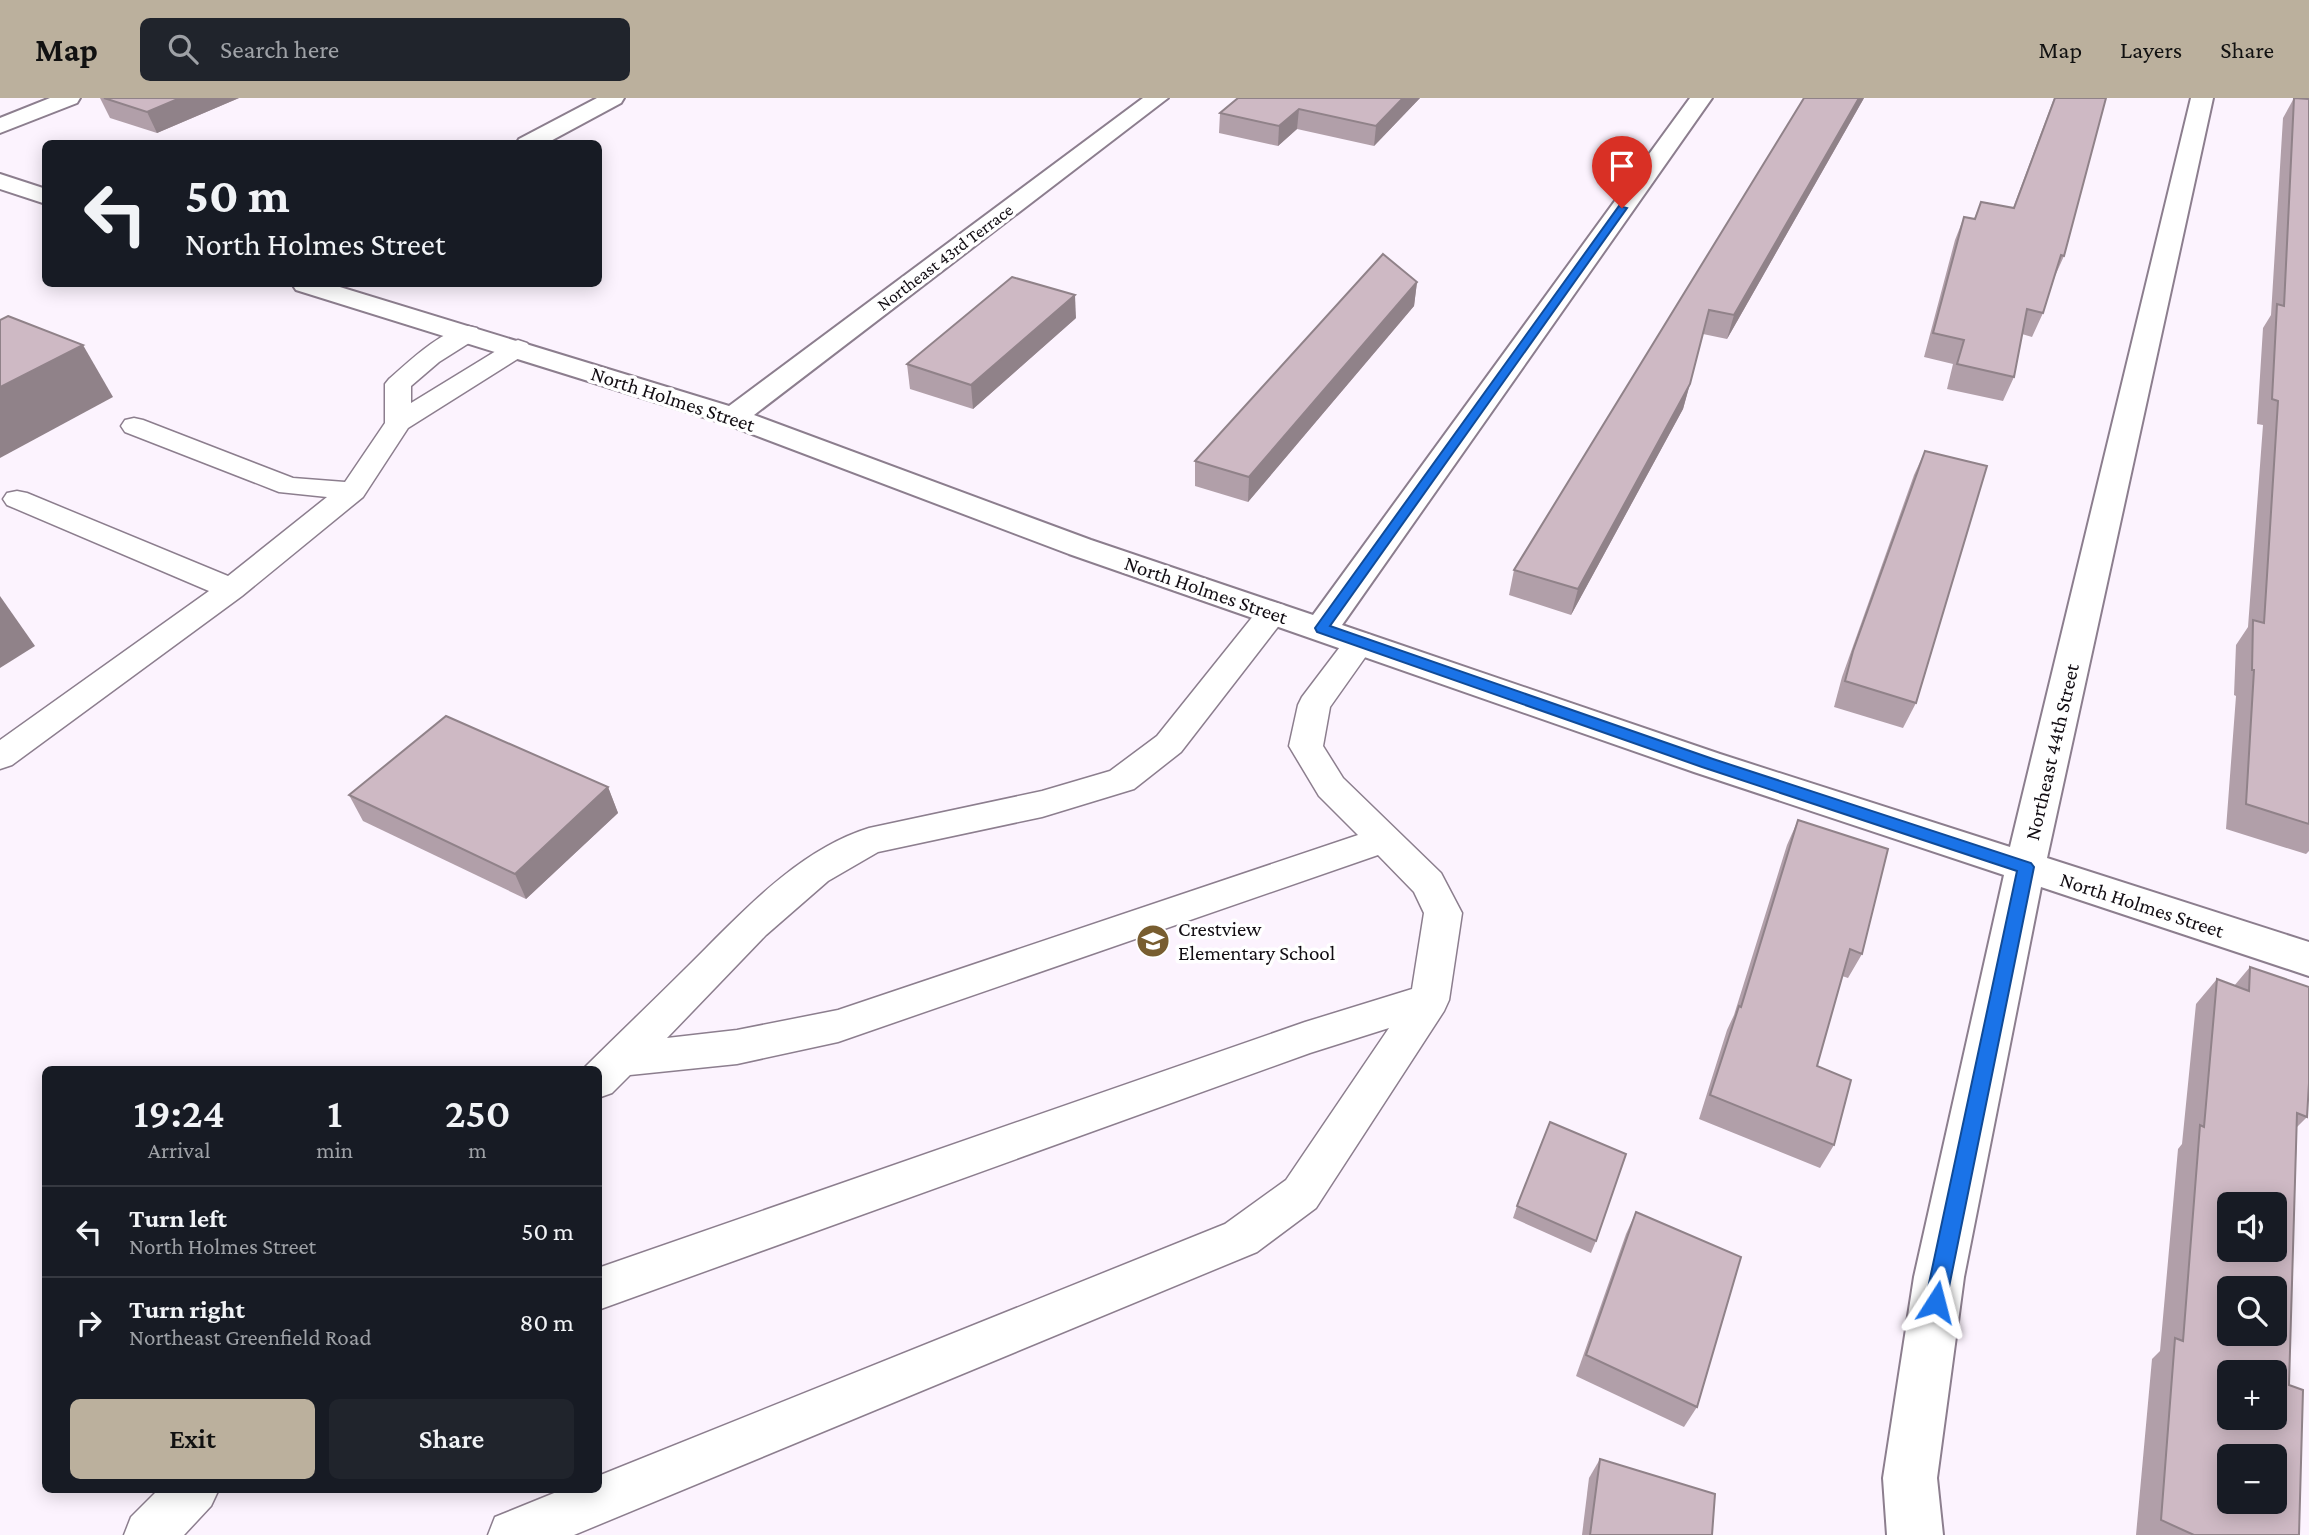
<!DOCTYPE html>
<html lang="en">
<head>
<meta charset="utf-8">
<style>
	:root { --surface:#171b24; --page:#20242c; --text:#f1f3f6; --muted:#9ea1a6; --line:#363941; --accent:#bbb09d }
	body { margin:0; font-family:"Crimson Pro",serif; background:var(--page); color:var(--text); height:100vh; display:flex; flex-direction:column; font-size:26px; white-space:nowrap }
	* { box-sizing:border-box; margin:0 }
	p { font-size:23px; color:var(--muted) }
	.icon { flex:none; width:38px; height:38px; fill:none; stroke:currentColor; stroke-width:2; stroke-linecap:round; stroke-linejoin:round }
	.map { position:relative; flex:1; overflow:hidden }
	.drawer { position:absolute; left:42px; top:968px; width:560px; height:427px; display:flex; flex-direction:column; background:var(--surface); border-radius:10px; box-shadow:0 4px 18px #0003 }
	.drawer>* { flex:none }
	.guide { position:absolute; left:42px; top:42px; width:560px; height:147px; border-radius:10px; box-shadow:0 4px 18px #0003; background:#171b24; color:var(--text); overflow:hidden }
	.controls { position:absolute; left:2217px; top:1094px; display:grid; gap:14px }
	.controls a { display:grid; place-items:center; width:70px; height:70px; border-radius:10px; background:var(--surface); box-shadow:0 4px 18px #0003; font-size:35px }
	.pin { position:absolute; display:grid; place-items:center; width:60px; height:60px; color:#fff; margin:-72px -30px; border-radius:50% 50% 50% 0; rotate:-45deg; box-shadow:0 0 7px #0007 }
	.pin .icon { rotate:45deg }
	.me { position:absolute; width:77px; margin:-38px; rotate:9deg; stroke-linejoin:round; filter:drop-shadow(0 0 5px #0008) }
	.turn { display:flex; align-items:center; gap:24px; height:147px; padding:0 28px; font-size:32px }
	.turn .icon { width:91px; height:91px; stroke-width:2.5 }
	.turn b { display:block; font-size:49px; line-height:60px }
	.eta { display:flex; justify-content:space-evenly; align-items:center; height:119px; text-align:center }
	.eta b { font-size:42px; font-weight:600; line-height:49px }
	.button { display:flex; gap:14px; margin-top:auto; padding:14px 28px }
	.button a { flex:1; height:80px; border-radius:10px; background:var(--accent); color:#111; font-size:28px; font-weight:600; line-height:80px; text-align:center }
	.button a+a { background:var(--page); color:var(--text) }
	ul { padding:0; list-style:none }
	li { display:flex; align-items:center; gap:21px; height:91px; padding:0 28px; border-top:2px solid var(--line) }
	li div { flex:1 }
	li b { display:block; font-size:26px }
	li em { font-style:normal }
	header { display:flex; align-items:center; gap:42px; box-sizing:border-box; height:98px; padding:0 35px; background:var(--accent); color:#111 }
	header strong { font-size:33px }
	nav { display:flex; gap:38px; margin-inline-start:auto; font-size:24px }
	.search { width:490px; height:63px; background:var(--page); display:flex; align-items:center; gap:18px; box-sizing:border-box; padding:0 24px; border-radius:10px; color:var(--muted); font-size:26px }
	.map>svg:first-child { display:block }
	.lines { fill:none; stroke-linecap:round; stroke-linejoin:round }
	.service-casing { stroke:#8c7e8e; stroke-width:3 }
	.minor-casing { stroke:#8c7e8e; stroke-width:4 }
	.service { fill:#fff; fill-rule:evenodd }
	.minor { fill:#fff; fill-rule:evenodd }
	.wall { fill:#b19fa9 }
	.shaded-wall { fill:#908289 }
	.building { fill:#ceb9c4; stroke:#908289; stroke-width:2; fill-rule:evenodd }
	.route { fill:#1a73e8; stroke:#114b97; stroke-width:2 }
	.labels { text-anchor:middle; stroke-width:7; stroke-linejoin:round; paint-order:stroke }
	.far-street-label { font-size:18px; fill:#120d13; stroke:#fff }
	.street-label { font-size:21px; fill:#120d13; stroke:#fff }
	.poi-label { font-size:21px; fill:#120d13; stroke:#fff; text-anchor:start }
</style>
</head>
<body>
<header>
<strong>Map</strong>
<div class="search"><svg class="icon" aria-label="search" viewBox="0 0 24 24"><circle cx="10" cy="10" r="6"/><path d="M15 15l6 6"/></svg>Search here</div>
<nav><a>Map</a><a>Layers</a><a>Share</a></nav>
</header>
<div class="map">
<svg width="2309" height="1437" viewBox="0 0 2309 1437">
	<rect width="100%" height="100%" fill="#fcf3fe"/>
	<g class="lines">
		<defs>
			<g id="service">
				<path d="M468,228L477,230L480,235L477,240L439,264L411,288V305L509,245L518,242L527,245L531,250L527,255L408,330L363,399L242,498L12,667L0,671V642L209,493L7,407L3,401L7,395L17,393L27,395L228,478L327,399L279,394L125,334L121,328L125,322L134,320L143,322L293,380L345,384L385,325V286L389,281C412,261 438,235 468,228Z"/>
				<path d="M1273,504L1284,507L1288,514L1284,521L1181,654L1134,691L1042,719L878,754L828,783L766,837L667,940L737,932L838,912L1358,737L1319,698L1289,648L1298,607L1302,599L1349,537L1360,534L1371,537L1376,544L1330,609L1323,648L1343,680L1441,775L1462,815L1449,902L1444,913L1316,1110L1257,1154L574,1437H488L495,1419L564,1391H598V1378L1225,1126L1286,1082L1389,930L1310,955L598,1212V1170L1305,924L1412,891L1424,815L1414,794L1378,757L838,944L737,966L630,977L612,995L598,1000V971H583C616,938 650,906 683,873C737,820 795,753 869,730L1042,693L1110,673L1157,638L1262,507Z"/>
				<path d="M159,1391H219L211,1408L184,1437H124L131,1419Z"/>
			</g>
			<g id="minor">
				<path d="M50,0H80L77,5L0,35V20Z"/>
				<path d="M597,0H624L621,5L545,46H516L519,41Z"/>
				<path d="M1143,0H1168L754,317L1091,442L1313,517L1690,0H1712L1342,527L1720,656L2010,749L2191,0H2213L2047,760L2309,844V878L2041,789L1964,1179L1937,1380L1943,1437H1887L1883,1380L1914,1179L2004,777L1694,674L1069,456L723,325L296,192L292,186H330L729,308Z"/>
				<path d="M0,76L46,91V106L0,91Z"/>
			</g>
		</defs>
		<use href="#service" class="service-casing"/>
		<use href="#minor" class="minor-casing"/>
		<use href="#service" class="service"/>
		<use href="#minor" class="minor"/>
	</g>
	<g class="wall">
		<path d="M100,0H239L157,35L110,20Z"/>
		<path d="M1420,0L1374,48L1297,31L1278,48L1219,35L1220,15Z"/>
		<path d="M1804,0H1864L1727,241L1703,236L1683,311L1571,517L1509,497L1514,472Z"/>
		<path d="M2054,0H2106L2064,158L2055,178L2043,215L2032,239L2022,236L2014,279L2003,303L1947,291L1953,266L1924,259L1955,142L1964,119L1974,121L1981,104L2013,110Z"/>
		<path d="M2294,0H2309V753L2306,756L2226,731L2236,598L2234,597L2236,547L2248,529L2263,327L2257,326L2263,230L2271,217L2283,20Z"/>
		<path d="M1417,184L1414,208L1248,404L1195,388V363Z"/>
		<path d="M1076,220L973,311L910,291L907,266Z"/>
		<path d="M1925,353L1916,605L1903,630L1834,609L1842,579L1914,377Z"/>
		<path d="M608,689L618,715L526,801L363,723L349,697Z"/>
		<path d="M1798,722L1862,856L1848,880L1842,878L1817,968L1834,1047L1820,1070L1699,1021L1727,932L1734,917L1787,747Z"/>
		<path d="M2250,869L2307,1019L2297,1029L2289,1287L2299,1437H2136L2152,1261L2160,1253L2178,1051L2182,1046L2196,906L2217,881L2234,888Z"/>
		<path d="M1517,1108L1596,1143L1591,1155L1513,1120Z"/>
		<path d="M1636,1114L1697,1309L1684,1329L1576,1278L1626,1136Z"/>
		<path d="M1600,1361L1712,1437H1582L1589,1380Z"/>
	</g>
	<g class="shaded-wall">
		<path d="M180,0H239L157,35L147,14Z"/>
		<path d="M1403,0H1420L1374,48L1376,28Z"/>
		<path d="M1859,0H1864L1727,241L1734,217Z"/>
		<path d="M1299,11L1297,31L1278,48L1279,28Z"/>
		<path d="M1417,184L1414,208L1248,404L1249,379Z"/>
		<path d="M1075,197L1076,220L973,311L971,287Z"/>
		<path d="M83,247L113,299L0,360V289Z"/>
		<path d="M1690,286L1683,311L1571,517L1578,491Z"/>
		<path d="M0,498L35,548L0,570Z"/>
		<path d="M608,689L618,715L526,801L515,776Z"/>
	</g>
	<g class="building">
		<path d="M104,0H180L147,14Z"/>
		<path d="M1238,0H1403L1376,28L1299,11L1279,28L1220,15Z"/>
		<path d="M1804,0H1859L1734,217L1709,212L1690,286L1578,491L1514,472Z"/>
		<path d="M2055,0H2106L2064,158L2061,157L2043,215L2027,211L2014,279L1957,266L1964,242L1933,235L1964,119L1975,121L1981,104L2014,110Z"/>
		<path d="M2294,0L2309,1V726L2246,706L2254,572H2252L2253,522L2264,525L2278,303L2272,301L2277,206L2284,208Z"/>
		<path d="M1383,156L1417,184L1249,379L1195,363Z"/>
		<path d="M1012,179L1075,197L971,287L907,266Z"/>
		<path d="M8,218L83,247L0,289V222Z"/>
		<path d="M1925,353L1987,368L1916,605L1845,583L1853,553Z"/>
		<path d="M446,618L608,689L515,776L349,697Z"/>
		<path d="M1798,722L1888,751L1862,856L1850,851L1817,968L1851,982L1834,1047L1710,997L1739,908L1741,909Z"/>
		<path d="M2250,869L2309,889V985L2307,1019L2297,1015L2289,1287L2303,1292L2299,1437H2194L2161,1422L2175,1240L2183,1243L2200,1027L2204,1029L2217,881L2249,893ZM2230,1106H2275V1152H2230ZM2230,1190H2275V1236H2230ZM2230,1274H2275V1320H2230ZM2230,1358H2275V1404H2230Z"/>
		<path d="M1550,1024L1626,1056L1596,1143L1517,1108Z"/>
		<path d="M1636,1114L1741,1159L1697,1309L1586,1257Z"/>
		<path d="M1600,1361L1715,1396L1712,1437H1590Z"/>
	</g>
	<path class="route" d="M1619,108L1627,110L1330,528L1713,661L2031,765L2034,769L1946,1204L1943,1211L1936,1214L1928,1211L1925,1204L2017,773L1702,669L1317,534L1315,530Z"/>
	<defs>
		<symbol id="school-disc" viewBox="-11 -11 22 22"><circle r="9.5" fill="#785d30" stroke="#fff"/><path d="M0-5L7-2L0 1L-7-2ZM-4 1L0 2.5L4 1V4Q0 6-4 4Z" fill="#fff"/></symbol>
	</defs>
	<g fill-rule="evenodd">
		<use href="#school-disc" x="1134" y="824" width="38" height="38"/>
	</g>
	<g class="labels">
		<g class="far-street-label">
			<text transform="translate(945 159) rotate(-37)" y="6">Northeast 43rd Terrace</text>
		</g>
		<g class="street-label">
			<text transform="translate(673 301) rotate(18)" y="7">North Holmes Street</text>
			<text transform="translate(1206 492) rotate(19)" y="7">North Holmes Street</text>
			<text transform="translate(2052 654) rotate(-77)" y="7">Northeast 44th Street</text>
			<text transform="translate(2142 807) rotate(18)" y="7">North Holmes Street</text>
		</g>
		<g class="poi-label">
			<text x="1178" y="838">Crestview<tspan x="1178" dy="24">Elementary School</tspan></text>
		</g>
	</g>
</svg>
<div class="controls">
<a><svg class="icon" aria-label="sound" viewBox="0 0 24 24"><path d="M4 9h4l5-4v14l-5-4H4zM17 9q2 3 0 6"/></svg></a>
<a><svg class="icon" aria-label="search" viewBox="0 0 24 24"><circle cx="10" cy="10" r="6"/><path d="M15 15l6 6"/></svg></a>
<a>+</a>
<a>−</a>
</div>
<div class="pin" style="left:1622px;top:110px;background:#d93025"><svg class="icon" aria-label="arrive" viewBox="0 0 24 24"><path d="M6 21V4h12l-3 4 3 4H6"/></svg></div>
<svg class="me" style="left:1936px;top:1204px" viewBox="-20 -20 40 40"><path d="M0-17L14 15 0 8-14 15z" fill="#1a73e8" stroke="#fff" stroke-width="4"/></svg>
<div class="guide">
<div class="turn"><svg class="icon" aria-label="left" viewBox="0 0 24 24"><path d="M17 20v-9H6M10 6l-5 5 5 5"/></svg><div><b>50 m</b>North Holmes Street</div></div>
</div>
<section class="drawer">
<div class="eta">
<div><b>19:24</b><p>Arrival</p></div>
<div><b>1</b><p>min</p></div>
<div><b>250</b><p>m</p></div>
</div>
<ul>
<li><svg class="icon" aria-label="left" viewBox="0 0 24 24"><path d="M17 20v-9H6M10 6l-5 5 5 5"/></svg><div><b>Turn left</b><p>North Holmes Street</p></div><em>50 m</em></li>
<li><svg class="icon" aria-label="right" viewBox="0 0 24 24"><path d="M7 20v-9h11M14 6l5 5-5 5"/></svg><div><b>Turn right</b><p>Northeast Greenfield Road</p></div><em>80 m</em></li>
</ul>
<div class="button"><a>Exit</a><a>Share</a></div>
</section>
</div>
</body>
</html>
